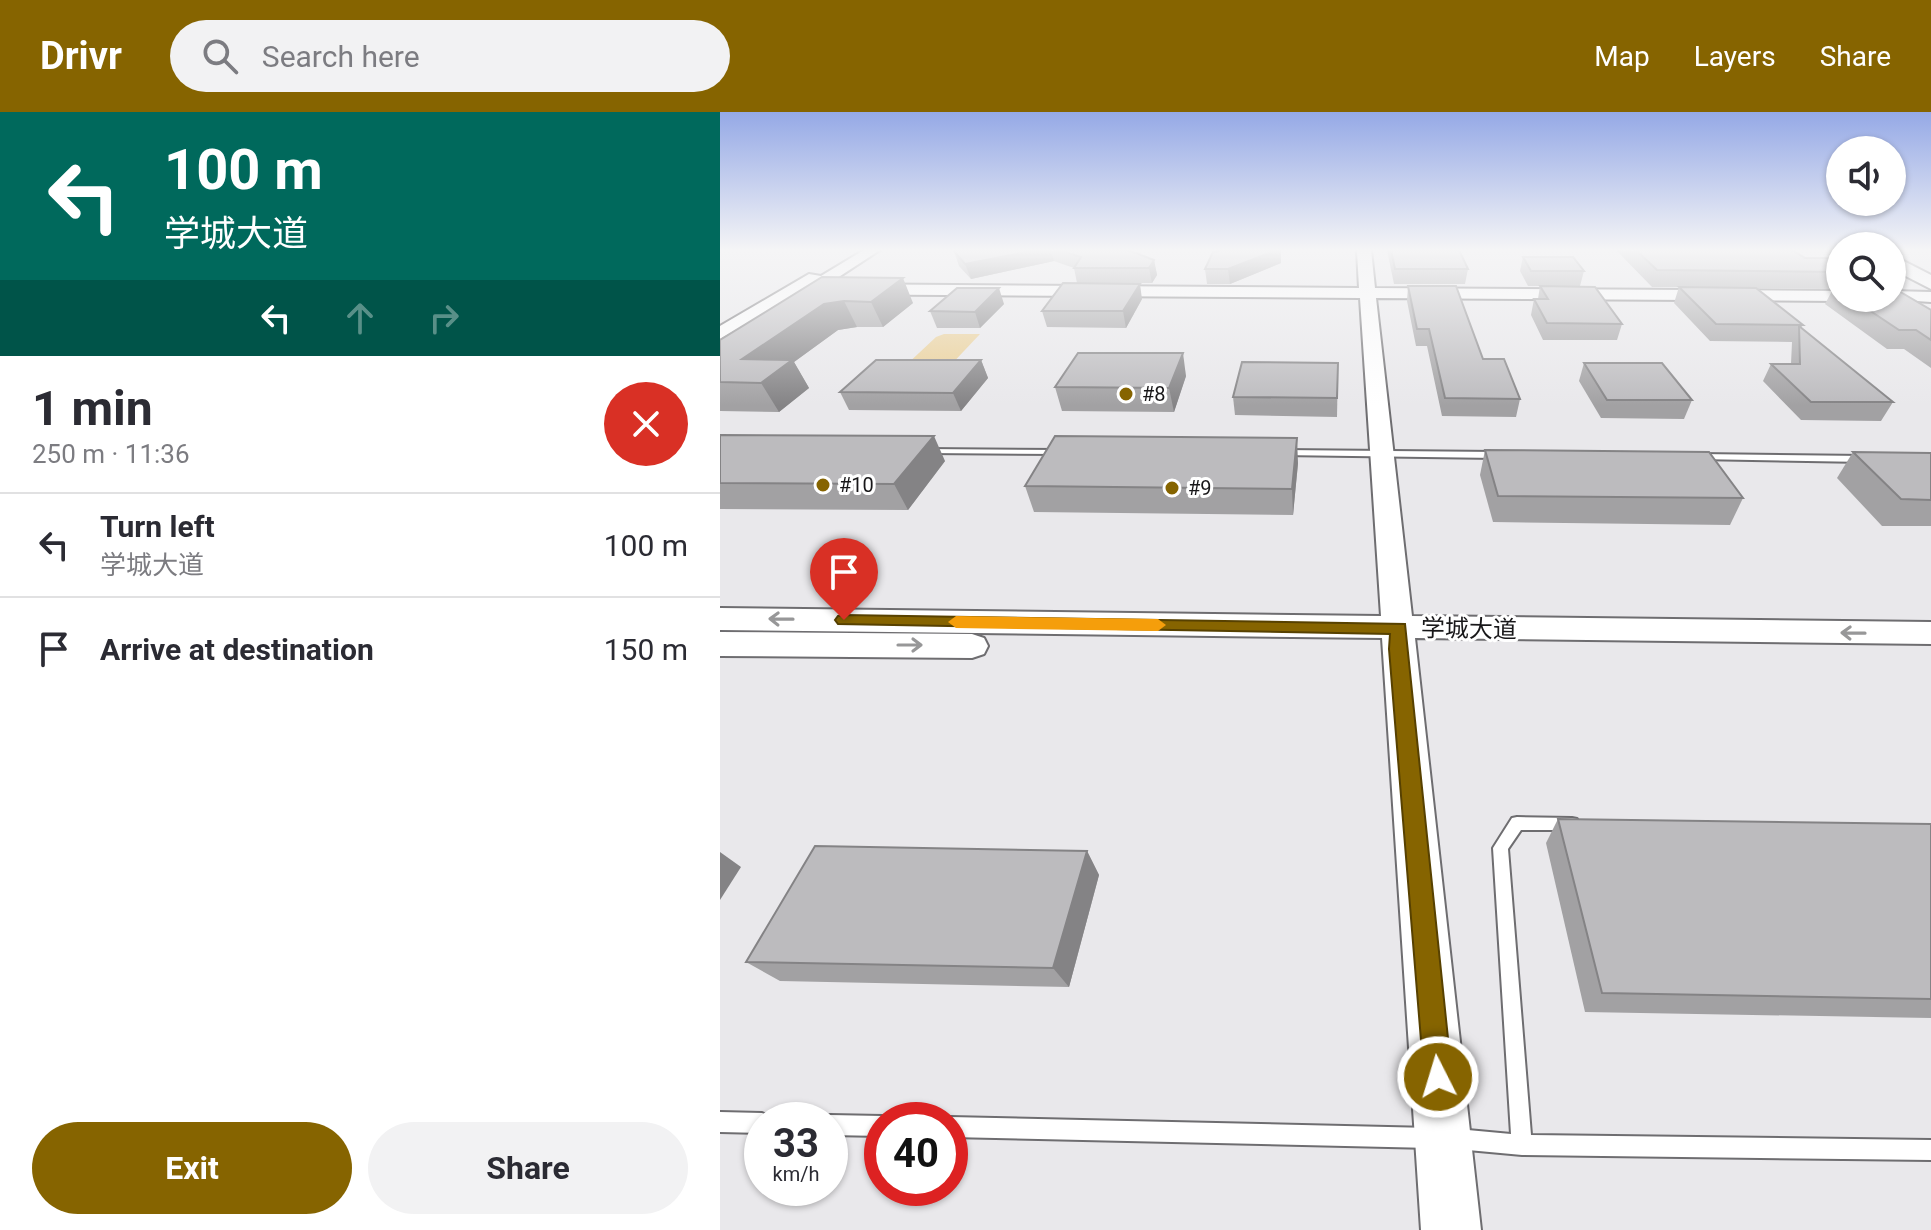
<!DOCTYPE html>
<html lang="en">
<head>
<meta charset="utf-8">
<style>
	:root { --surface:#fff; --page:#f2f2f3; --text:#2b2b33; --muted:#7c7c81; --line:#e1e1e2; --accent:#866400 }
	body { margin:0; font-family:Roboto,"Noto Sans SC",sans-serif; background:var(--page); color:var(--text); height:100vh; display:flex; flex-direction:column; font-size:30px; white-space:nowrap }
	* { box-sizing:border-box; margin:0 }
	p { font-size:26px; color:var(--muted) }
	.icon { flex:none; width:44px; height:44px; fill:none; stroke:currentColor; stroke-width:2; stroke-linecap:round; stroke-linejoin:round }
	.map { position:relative; flex:1; overflow:hidden }
	.sheet { display:flex; flex-direction:column; background:var(--surface); width:720px }
	.sheet>* { flex:none }
	.top-card { background:#00695c; color:#fff; overflow:hidden }
	.controls { position:absolute; left:1106px; top:24px; display:grid; gap:16px }
	.controls a { display:grid; place-items:center; width:80px; height:80px; border-radius:50%; background:var(--surface); box-shadow:0 2px 6px #0004; font-size:40px }
	.speed { position:absolute; left:24px; top:990px; display:flex; gap:16px; font-size:40px; font-weight:700; text-align:center }
	.speed>* { display:grid; place-content:center; width:104px; height:104px; border-radius:50%; background:var(--surface); box-shadow:0 2px 6px #0004; line-height:1 }
	.speed small { font-size:20px; font-weight:400 }
	.speed .limit { border:12px solid #d22; background:#fff; color:#111 }
	.pin { position:absolute; display:grid; place-items:center; width:68px; height:68px; color:#fff; margin:-82px -34px; border-radius:50% 50% 50% 0; rotate:-45deg; box-shadow:0 0 8px #0007 }
	.pin .icon { rotate:45deg }
	.me { position:absolute; width:88px; margin:-44px; rotate:355deg; stroke-linejoin:round; filter:drop-shadow(0 0 6px #0008) }
	.turn { display:flex; align-items:center; gap:28px; height:168px; padding:0 32px; font-size:36px }
	.turn .icon { width:104px; height:104px; stroke-width:2.5 }
	.turn b { display:block; font-size:56px; line-height:68px }
	.lanes { display:flex; align-items:center; height:76px; padding:0 32px; background:#0003; justify-content:center; gap:40px; direction:ltr }
	.lanes .off { opacity:.35 }
	.round { display:grid; place-items:center; flex:none; width:84px; height:84px; border-radius:42px; background:var(--page) }
	.overview { display:flex; align-items:center; justify-content:space-between; height:136px; padding:0 32px }
	h1 { font-size:48px; font-weight:700; line-height:60px }
	.action { display:flex; gap:16px; margin-top:auto; padding:16px 32px }
	.action a { flex:1; height:92px; border-radius:48px; background:var(--accent); color:#fff; font-size:32px; font-weight:700; line-height:92px; text-align:center }
	.action a+a { background:var(--page); color:var(--text) }
	ul { padding:0; list-style:none }
	li { display:flex; align-items:center; gap:24px; height:104px; padding:0 32px; border-top:2px solid var(--line) }
	li div { flex:1 }
	li b { display:block; font-size:30px }
	li em { font-style:normal }
	header { display:flex; align-items:center; gap:48px; box-sizing:border-box; height:112px; padding:0 40px; background:var(--accent); color:#fff }
	header strong { font-size:38px }
	nav { display:flex; gap:44px; margin-inline-start:auto; font-size:28px }
	.search { width:560px; height:72px; background:var(--page); display:flex; align-items:center; gap:20px; box-sizing:border-box; padding:0 28px; border-radius:44px; color:var(--muted); font-size:30px }
	main { display:flex; flex:1; min-height:0 }
	.map>svg:first-child { display:block }
	.green { fill:#eace93 }
	.lines { fill:none; stroke-linecap:round; stroke-linejoin:round }
	.lane-casing { stroke:#6e6d70; stroke-width:4 }
	.secondary-casing { stroke:#6e6d70; stroke-width:4 }
	.highway-casing { stroke:#6e6d70; stroke-width:4 }
	.lane { fill:#fff; fill-rule:evenodd }
	.secondary { fill:#fff; fill-rule:evenodd }
	.highway { fill:#fff; fill-rule:evenodd }
	.wall { fill:#a2a1a3 }
	.shaded-wall { fill:#848385 }
	.building { fill:#bcbbbe; stroke:#848385; stroke-width:2 }
	.oneway { stroke:#979798 }
	.route { fill:#866400; stroke:#574100; stroke-width:2 }
	.slow { fill:#f59e0b }
	.poi-dot { fill:#866400; stroke:#fff; stroke-width:3 }
	.labels { text-anchor:middle; stroke-width:6; stroke-linejoin:round; paint-order:stroke }
	.far-poi-label { font-size:20px; fill:#181719; stroke:#fff; text-anchor:start }
	.street-label { font-size:24px; fill:#181719; stroke:#fff }
</style>
</head>
<body>
<header>
<strong>Drivr</strong>
<div class="search"><svg class="icon" aria-label="search" viewBox="0 0 24 24"><circle cx="10" cy="10" r="6"/><path d="M15 15l6 6"/></svg>Search here</div>
<nav><a>Map</a><a>Layers</a><a>Share</a></nav>
</header>
<main>
<section class="sheet">
<div class="top-card">
<div class="turn"><svg class="icon" aria-label="left" viewBox="0 0 24 24"><path d="M17 20v-9H6M10 6l-5 5 5 5"/></svg><div><b>100 m</b>学城大道</div></div>
<div class="lanes"><svg class="icon" aria-label="left" viewBox="0 0 24 24"><path d="M17 20v-9H6M10 6l-5 5 5 5"/></svg><svg class="icon off" aria-label="ahead" viewBox="0 0 24 24"><path d="M12 20V5M6 11l6-6 6 6"/></svg><svg class="icon off" aria-label="right" viewBox="0 0 24 24"><path d="M7 20v-9h11M14 6l5 5-5 5"/></svg></div>
</div>
<div class="overview"><div><h1>1 min</h1><p>250 m · 11:36</p></div><a class="round" style="background:#d93025;color:#fff"><svg class="icon" aria-label="close" viewBox="0 0 24 24"><path d="M6 6l12 12M18 6L6 18"/></svg></a></div>
<ul>
<li><svg class="icon" aria-label="left" viewBox="0 0 24 24"><path d="M17 20v-9H6M10 6l-5 5 5 5"/></svg><div><b>Turn left</b><p>学城大道</p></div><em>100 m</em></li>
<li><svg class="icon" aria-label="arrive" viewBox="0 0 24 24"><path d="M6 21V4h12l-3 4 3 4H6"/></svg><div><b>Arrive at destination</b></div><em>150 m</em></li>
</ul>
<div class="action"><a>Exit</a><a>Share</a></div>
</section>
<div class="map">
<svg width="1211" height="1118" viewBox="0 0 1211 1118">
	<rect width="100%" height="100%" fill="#e9e8eb"/>
	<path class="green" d="M224,222H260L227,257L183,256L216,225Z"/>
	<g class="lines">
		<defs>
			<g id="lane">
				<path d="M204,337L341,338L345,340L341,342L207,341H204Z"/>
				<path d="M563,338L777,340L781,343L777,346L560,343V339Z"/>
				<path d="M979,342L1145,344L1149,347L1145,350L976,347L975,345Z"/>
				<path d="M797,705L852,706L857,707L859,712L857,717L852,718H801L788,737L811,1023L1211,1028V1048L802,1043L737,1037L730,1034L727,1027L730,1020L737,1017L791,1022L773,736L792,706Z"/>
				<path d="M0,1000L42,1001L49,1004L51,1008H42V1021L0,1020Z"/>
				<path d="M110,1003L162,1004L169,1008H162V1024L110,1023V1008H102Z"/>
				<path d="M230,1005L711,1016L718,1019L721,1026L718,1033L711,1036L230,1025V1008H223Z"/>
			</g>
			<g id="secondary">
				<path d="M144,138H160L108,172L639,176L637,138H651L655,176L1120,179V186H1127L1120,189L656,186L692,504L1211,510V532L695,526L761,1118H701L662,526L0,518V496L661,504L640,186L78,182L0,227V214L89,162L101,164Z"/>
				<path d="M1172,179L1211,180V190L1166,187L1172,186Z"/>
				<path d="M0,520L252,522L264,526L268,534L264,542L252,546L0,544Z"/>
			</g>
			<path id="highway" d="M1172,143L1211,163V177L1172,157Z"/>
		</defs>
		<use href="#lane" class="lane-casing"/>
		<use href="#secondary" class="secondary-casing"/>
		<use href="#highway" class="highway-casing"/>
		<use href="#lane" class="lane"/>
		<use href="#secondary" class="secondary"/>
		<use href="#highway" class="highway"/>
	</g>
	<g class="wall">
		<path d="M236,138H408L434,148L437,163L432,171H357L354,156L334,149L251,167L239,154L234,139Z"/>
		<path d="M502,138H561V151L510,172H487L485,157Z"/>
		<path d="M667,138H739L748,157L745,172H674Z"/>
		<path d="M896,138H1072L1085,146H1120V186H1172L1211,198V256L1184,237H1167L1105,192L1113,177L1037,176L1083,213L1081,216L1173,290L1161,309L1081,308L1043,269L1051,252H1071L1072,230L990,229L954,191L959,175H991H932Z"/>
		<path d="M803,145L864,159L860,174H808L800,159Z"/>
		<path d="M102,165L193,191L163,215H137L118,218L74,250L89,276L59,300L0,299V228Z"/>
		<path d="M688,174L763,247L800,287L796,305L722,304L707,234H696L687,189Z"/>
		<path d="M820,174L902,212L897,228H823L811,203L814,187H818Z"/>
		<path d="M422,187L406,216L327,215L322,199Z"/>
		<path d="M284,192L260,216H217L210,199Z"/>
		<path d="M261,248L268,266L241,299L129,298L120,280Z"/>
		<path d="M618,251L617,305L515,303L513,285Z"/>
		<path d="M864,251L972,288L964,307L881,306L859,269Z"/>
		<path d="M466,264L454,300L342,299L335,275Z"/>
		<path d="M0,323L225,349L188,398L0,397Z"/>
		<path d="M765,338L1023,386L1010,413L773,410L760,363Z"/>
		<path d="M1133,340L1211,341V414H1162L1117,366Z"/>
		<path d="M578,351L573,403L314,400L305,374Z"/>
		<path d="M838,707L1211,712V906L865,900L826,731Z"/>
		<path d="M367,739L379,763L349,875L60,869L26,850Z"/>
	</g>
	<g class="shaded-wall">
		<path d="M317,138H331L334,149L251,167L245,152Z"/>
		<path d="M557,138H561V151L510,172L508,157Z"/>
		<path d="M434,148L437,163L432,171L429,156Z"/>
		<path d="M183,166L193,191L163,215L151,190Z"/>
		<path d="M420,172L422,187L406,216L403,199Z"/>
		<path d="M279,176L284,192L260,216L255,200Z"/>
		<path d="M124,189L137,215L118,218L74,250L89,276L59,300L41,271L22,247L104,192Z"/>
		<path d="M463,241L466,264L454,300L449,276Z"/>
		<path d="M261,248L268,266L241,299L233,281Z"/>
		<path d="M214,324L225,349L188,398L174,372Z"/>
		<path d="M577,326L578,351L573,403L572,377Z"/>
		<path d="M367,739L379,763L349,875L333,856Z"/>
		<path d="M0,740L21,755L0,788Z"/>
	</g>
	<g class="building">
		<path d="M236,138H317L245,152L234,139Z"/>
		<path d="M338,138H408L434,148L429,156H354L361,145Z"/>
		<path d="M502,138H557L508,157H485L493,140Z"/>
		<path d="M671,138H739L748,157H675Z"/>
		<path d="M916,138H1072L1085,146H1120V160L937,158Z"/>
		<path d="M803,145H853L864,159H811Z"/>
		<path d="M102,165L183,166L151,190L124,189L104,192L22,247L72,248L41,271L0,270V228Z"/>
		<path d="M343,171L420,172L403,199H322Z"/>
		<path d="M688,174H736L763,247H784L800,287L725,286L709,217H697Z"/>
		<path d="M820,174L875,175L902,212L827,211L814,187H828Z"/>
		<path d="M959,175L1036,176L1083,213L996,212Z"/>
		<path d="M1172,175L1211,198V228L1196,218H1179L1131,186H1172Z"/>
		<path d="M237,176H279L255,200L210,199Z"/>
		<path d="M1079,214L1173,290H1091L1051,252H1080Z"/>
		<path d="M358,241H463L449,276L335,275Z"/>
		<path d="M156,248H261L233,281L120,280Z"/>
		<path d="M522,250L618,251L617,286L513,285Z"/>
		<path d="M864,251H942L972,288H887Z"/>
		<path d="M0,323L214,324L174,372L0,371Z"/>
		<path d="M335,324L577,326L572,377L305,374Z"/>
		<path d="M765,338L989,340L1023,386L778,384Z"/>
		<path d="M1133,340L1211,341V388L1181,387Z"/>
		<path d="M838,707L1211,712V887L882,881Z"/>
		<path d="M95,734L367,739L333,856L26,850Z"/>
	</g>
	<defs><path id="oneway-shaft" d="M-6 0H5M1.5-3L5.5 0L1.5 3" fill="none" stroke-width="1.6" stroke-linecap="round" stroke-linejoin="round" transform="scale(2)"/></defs>
	<g class="oneway">
		<use href="#oneway-shaft" transform="translate(61 507) rotate(-179)"/>
		<use href="#oneway-shaft" transform="translate(1133 521) rotate(-179)"/>
		<use href="#oneway-shaft" transform="translate(190 533)"/>
	</g>
	<linearGradient id="sky" x2="0" y2="1"><stop stop-color="#95a9e6"/><stop offset="0.47" stop-color="#f5f5f6"/><stop offset="1" stop-color="#f5f5f6" stop-opacity="0"/></linearGradient>
	<rect width="1211" height="294" fill="url(#sky)"/>
	<path class="route" d="M124,503L685,512L732,965L728,975L718,979L708,975L704,965L669,537L670,522L118,512L115,508L118,504Z"/>
	<path class="slow" d="M236,504L438,507L446,513L438,519L236,516L228,510Z"/>
	<g class="poi-dot">
		<circle cx="406" cy="282" r="8"/>
		<circle cx="103" cy="373" r="8"/>
		<circle cx="452" cy="376" r="8"/>
	</g>
	<g class="labels">
		<g class="far-poi-label">
			<text x="422" y="289">#8</text>
			<text x="119" y="380">#10</text>
			<text x="468" y="383">#9</text>
		</g>
		<g class="street-label">
			<text transform="translate(749 517) rotate(1)" y="8">学城大道</text>
		</g>
	</g>
</svg>
<div class="controls">
<a><svg class="icon" aria-label="sound" viewBox="0 0 24 24"><path d="M4 9h4l5-4v14l-5-4H4zM17 9q2 3 0 6"/></svg></a>
<a><svg class="icon" aria-label="search" viewBox="0 0 24 24"><circle cx="10" cy="10" r="6"/><path d="M15 15l6 6"/></svg></a>
</div>
<div class="speed"><div>33<small>km/h</small></div><div class="limit">40</div></div>
<div class="pin" style="left:124px;top:508px;background:#d93025"><svg class="icon" aria-label="arrive" viewBox="0 0 24 24"><path d="M6 21V4h12l-3 4 3 4H6"/></svg></div>
<svg class="me" style="left:718px;top:965px" viewBox="-20 -20 40 40"><circle r="17" fill="#866400" stroke="#fff" stroke-width="3"/><path d="M0-11L8 9 0 5-8 9z" fill="#fff"/></svg>
</div>
</main>
</body>
</html>
